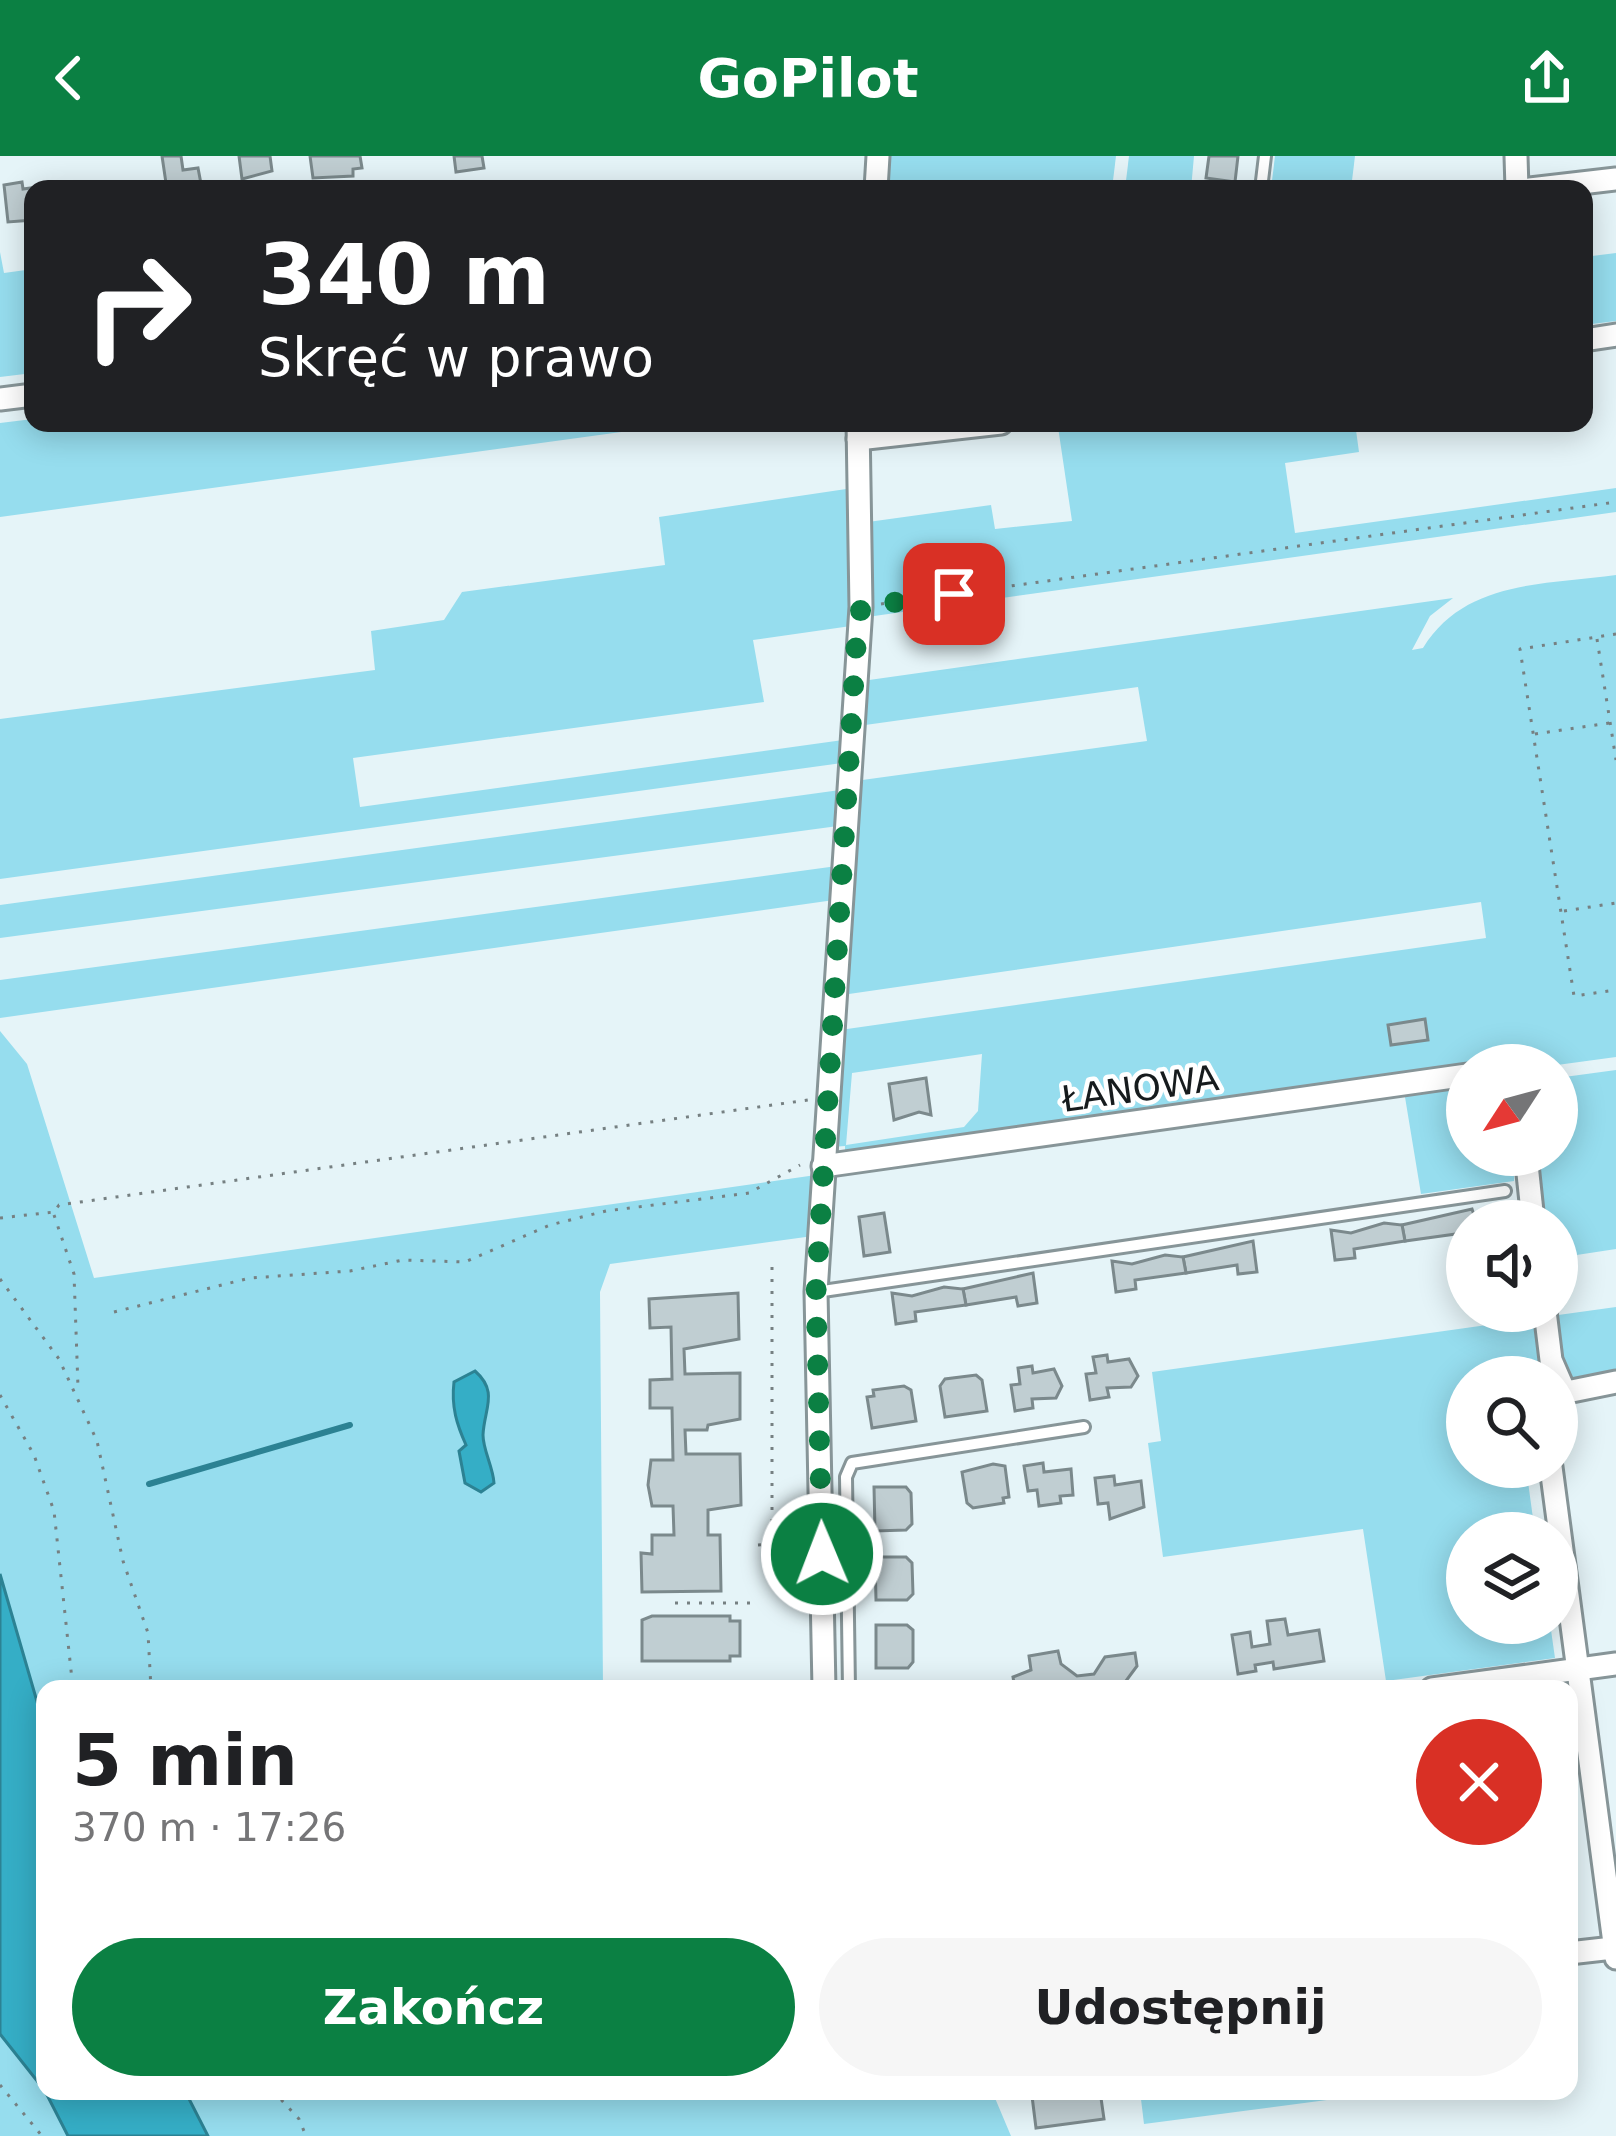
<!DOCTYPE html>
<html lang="pl">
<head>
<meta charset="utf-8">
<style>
	:root { --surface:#fff; --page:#f6f6f6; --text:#202124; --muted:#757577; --accent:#0b8043 }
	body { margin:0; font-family:"DejaVu Sans",sans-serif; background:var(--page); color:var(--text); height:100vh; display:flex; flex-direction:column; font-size:45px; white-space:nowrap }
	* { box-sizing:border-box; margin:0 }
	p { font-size:39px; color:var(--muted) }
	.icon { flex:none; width:66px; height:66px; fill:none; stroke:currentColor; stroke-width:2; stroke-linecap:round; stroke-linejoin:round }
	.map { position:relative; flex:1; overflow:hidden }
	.sheet { position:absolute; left:36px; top:1524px; width:1542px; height:420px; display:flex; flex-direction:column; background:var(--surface); border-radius:24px; box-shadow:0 6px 30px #0003 }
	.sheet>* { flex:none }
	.top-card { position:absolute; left:24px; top:24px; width:1569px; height:252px; border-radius:24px; box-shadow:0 6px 30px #0003; background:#202124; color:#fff; overflow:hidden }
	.needle { width:78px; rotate:234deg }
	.tools { position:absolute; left:1446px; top:888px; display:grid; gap:24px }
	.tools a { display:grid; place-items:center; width:132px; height:132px; border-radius:50%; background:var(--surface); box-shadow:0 6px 30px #0003; font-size:60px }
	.pin { position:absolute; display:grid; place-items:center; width:102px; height:102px; color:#fff; margin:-51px; border-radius:24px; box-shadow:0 6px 18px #0006 }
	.me { position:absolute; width:132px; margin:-66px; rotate:359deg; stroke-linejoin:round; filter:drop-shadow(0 0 9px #0008) }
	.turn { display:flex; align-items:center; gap:42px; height:252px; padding:0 36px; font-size:54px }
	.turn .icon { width:156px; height:156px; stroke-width:2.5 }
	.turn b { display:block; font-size:84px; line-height:102px }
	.round { display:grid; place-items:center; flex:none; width:126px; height:126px; border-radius:63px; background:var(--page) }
	.overview { display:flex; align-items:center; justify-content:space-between; height:204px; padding:0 36px }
	h1 { font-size:72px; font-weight:700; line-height:90px }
	.action { display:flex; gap:24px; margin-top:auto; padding:24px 36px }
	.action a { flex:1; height:138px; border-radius:72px; background:var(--accent); color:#fff; font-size:48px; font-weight:700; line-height:138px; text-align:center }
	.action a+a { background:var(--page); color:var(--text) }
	header { display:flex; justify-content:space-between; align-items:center; height:156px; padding:0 36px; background:var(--accent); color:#fff; font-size:54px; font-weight:700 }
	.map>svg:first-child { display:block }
	.green { fill:#96ddee; fill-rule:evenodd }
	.water { fill:#35aec6; stroke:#2c8293; stroke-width:3 }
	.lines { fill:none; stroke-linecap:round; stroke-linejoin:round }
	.stream { stroke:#2c8293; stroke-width:6 }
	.building { fill:#c0ced2; stroke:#7b898c; stroke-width:3 }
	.service-casing { stroke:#879598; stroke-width:16 }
	.minor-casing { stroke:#879598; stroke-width:27 }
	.path { stroke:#768082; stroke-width:3; stroke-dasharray:3 9; stroke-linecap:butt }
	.service { stroke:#fff; stroke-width:10 }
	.minor { stroke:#fff; stroke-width:21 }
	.route { stroke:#0b8043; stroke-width:21; stroke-dasharray:0 37.8 }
	.labels { text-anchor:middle; stroke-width:9; stroke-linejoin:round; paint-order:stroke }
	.street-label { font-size:36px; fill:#161b1d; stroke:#fff }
</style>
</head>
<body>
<header><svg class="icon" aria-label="back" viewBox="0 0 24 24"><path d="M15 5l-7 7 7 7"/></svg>GoPilot<svg class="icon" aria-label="share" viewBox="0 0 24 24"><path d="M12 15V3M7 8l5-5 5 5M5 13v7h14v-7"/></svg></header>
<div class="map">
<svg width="1616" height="1980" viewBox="0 0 1616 1980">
	<rect width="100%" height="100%" fill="#e5f4f8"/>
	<g class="green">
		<path d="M890,0H1116L1112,33H888Z"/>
		<path d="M1129,0H1194L1191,33H1125Z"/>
		<path d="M1275,0H1355L1351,33H1271Z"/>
		<path d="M0,96L4,117L33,113V217L0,221Z"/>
		<path d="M1616,97V165L1584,169V101Z"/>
		<path d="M33,263V267H687L0,361V267Z"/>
		<path d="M1085,267H1355L1359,296L1285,307L1295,377L1616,332V356L867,461L868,366L991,349L995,373L1072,365L1058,271Z"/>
		<path d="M853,332L851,470L753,484L764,546L353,602L360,651L843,584L842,607L0,723V563L375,514L371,475L444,464L462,436L665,409L659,361Z"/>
		<path d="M1616,419V901L1557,909H1467L845,999V990L831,991L840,874L1486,782L1481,746L842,839L855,625L1147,585L1138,531L858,570L862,525L1453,442L1430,460L1412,494L1423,492C1465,424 1544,429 1616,419ZM982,898L978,955L964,971L846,989L852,917Z"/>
		<path d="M840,634L838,670L0,782V749Z"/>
		<path d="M837,710L834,744L0,862V824Z"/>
		<path d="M0,875L27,908L94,1122L816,1019L813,1080L610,1108L600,1136L603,1533H45V1935H992L1011,1980H0Z"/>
		<path d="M1616,914V1093L1557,1102V1065H1540L1534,999H1557V922Z"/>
		<path d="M1467,927V999H1515L1514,1025L1421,1038L1404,935Z"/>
		<path d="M1616,1151V1223L1572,1225L1561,1215L1551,1160Z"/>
		<path d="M1537,1162L1545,1221H1467V1311H1526L1535,1377H1467V1467H1550L1555,1502L1386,1525L1363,1373L1163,1401L1148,1287L1161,1285L1152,1216Z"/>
		<path d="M1140,1935H1395L1144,1968Z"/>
	</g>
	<g class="water">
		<path d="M475,1215C499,1236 484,1253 483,1279C483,1294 493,1311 494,1327L481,1336L465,1327L459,1295L466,1289C457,1269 451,1251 454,1226Z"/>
		<path d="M0,1418L45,1573V1935L0,1878Z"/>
		<path d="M45,1935H185L208,1980H68Z"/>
	</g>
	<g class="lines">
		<path class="stream" d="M149,1328L350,1269"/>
	</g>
	<g class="building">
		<path d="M162,0H181L183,14L198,12L202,33H173V26L166,27Z"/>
		<path d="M239,0H270L272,15L242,23Z"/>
		<path d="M310,0H360L362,12L353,13V20L313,22Z"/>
		<path d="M454,0H482L484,12L456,16Z"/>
		<path d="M1209,0H1238L1235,26L1206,22Z"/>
		<path d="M22,26L23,33L45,30V33H33V64L8,66L4,29Z"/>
		<path d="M1425,863L1428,884L1391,889L1388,869Z"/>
		<path d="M926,922L931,959L919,956L894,964L889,928Z"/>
		<path d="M1472,1053L1476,1065H1467V1085L1457,1087L1456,1078L1405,1085L1402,1069Z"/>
		<path d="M884,1057L890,1096L864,1100L859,1061Z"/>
		<path d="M1384,1067L1402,1069L1405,1085L1354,1093L1355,1102L1335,1104L1331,1074L1351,1077Z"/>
		<path d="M1253,1085L1257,1116L1238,1118L1237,1109L1186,1117L1183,1101Z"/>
		<path d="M1165,1099L1183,1101L1186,1117L1135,1124L1136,1133L1116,1136L1112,1105L1132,1108Z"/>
		<path d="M1033,1117L1037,1147L1018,1150L1016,1141L966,1149L963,1133Z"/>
		<path d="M944,1131L963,1133L966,1149L915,1156L916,1165L896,1168L892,1137L912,1140Z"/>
		<path d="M738,1137L739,1183L684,1193L685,1218L740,1217V1263L708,1269L707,1274H685L686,1298H740L741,1349L708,1354V1379H720L721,1435L642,1436L641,1397L652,1398V1379H674L673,1350H652L648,1329L651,1304H673L672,1252H650V1224L672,1223L671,1171L650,1172L649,1143Z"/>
		<path d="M1107,1199L1108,1206L1129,1203L1138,1220L1131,1231L1107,1232L1109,1241L1090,1244L1086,1218L1096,1217L1093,1201Z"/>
		<path d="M1032,1210L1033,1217L1054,1213L1062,1230L1056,1242L1032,1243L1033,1252L1015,1255L1011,1229L1020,1228L1018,1212Z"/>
		<path d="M976,1219L982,1224L987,1255L945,1261L940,1230L945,1223Z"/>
		<path d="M904,1230L911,1234L916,1265L872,1272L867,1241L874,1240L873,1234Z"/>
		<path d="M1043,1307L1044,1316L1071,1313L1073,1339L1060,1340L1061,1347L1039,1350L1037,1334L1028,1335L1024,1310Z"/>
		<path d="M993,1308L1005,1310L1009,1341L1003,1342L1004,1347L973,1352L967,1347L962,1316Z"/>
		<path d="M1114,1320L1115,1329L1141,1325L1144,1351L1110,1363L1108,1347L1098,1348L1095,1322Z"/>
		<path d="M874,1331H906L911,1337L912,1368L906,1374L875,1375Z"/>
		<path d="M875,1401H906L912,1407L913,1438L907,1444H876Z"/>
		<path d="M652,1460H730V1465H740V1500H730V1505H642V1464Z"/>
		<path d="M1285,1463L1288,1479L1319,1474L1324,1505L1274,1513L1273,1506L1255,1509L1256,1515L1238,1518L1232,1479L1250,1476L1252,1491L1270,1488L1267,1465Z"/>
		<path d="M876,1469H907L913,1474V1506L908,1512H876Z"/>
		<path d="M1058,1495L1061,1508L1077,1520L1094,1518L1105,1501L1135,1497L1137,1510L1120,1533H1015L1013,1521L1031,1514L1029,1500Z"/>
		<path d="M1050,1935H1100L1104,1963L1036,1972L1032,1940Z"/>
	</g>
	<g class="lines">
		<defs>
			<g id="service">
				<path d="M1261,33L1265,0"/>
				<path d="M816,1136L1505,1035"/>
				<path d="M849,1533L846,1321L852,1307L1084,1271"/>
			</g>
			<g id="minor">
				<path d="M1516,0L1517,33"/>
				<path d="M876,33L878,0"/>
				<path d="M1530,33L1616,23"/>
				<path d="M1584,184L1616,179"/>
				<path d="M0,243L33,239"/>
				<path d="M858,283L1001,267"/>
				<path d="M1526,999L1533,1065"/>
				<path d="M823,1010L1467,919"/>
				<path d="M1545,1155L1551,1204L1564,1234"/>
				<path d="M1557,1238L1616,1226"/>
				<path d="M1551,1311L1616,1802"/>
				<path d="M824,1533L816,1136L861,451L858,267"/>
				<path d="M1432,1533L1616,1508"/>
				<path d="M1569,1797L1613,1792"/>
			</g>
		</defs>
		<use href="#service" class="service-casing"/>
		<use href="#minor" class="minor-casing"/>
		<g class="path">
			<path d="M1447,33L1495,26"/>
			<path d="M881,448L1616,346"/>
			<path d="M1616,478L1520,493L1574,840L1616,834"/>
			<path d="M1597,483L1616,604"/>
			<path d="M1535,578L1616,566"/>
			<path d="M1564,755L1616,747"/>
			<path d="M54,1059L74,1118L78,1231"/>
			<path d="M0,1062L54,1056L59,1049L808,944"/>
			<path d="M0,1123L59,1203L97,1285L123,1405L148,1477L151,1533"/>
			<path d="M114,1156L250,1122L350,1115L403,1104L465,1106L550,1069L606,1055L749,1037L800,1009"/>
			<path d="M0,1239L34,1299L54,1355L73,1533"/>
			<path d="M758,1389L772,1388V1107"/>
			<path d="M675,1447H758"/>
			<path d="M0,1929L42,1980"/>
			<path d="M273,1935L299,1963L306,1980"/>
		</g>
		<use href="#service" class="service"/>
		<use href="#minor" class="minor"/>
	</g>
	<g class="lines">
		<path class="route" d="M822,1398L816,1136L856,491L861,451L954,438"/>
	</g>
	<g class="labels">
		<g class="street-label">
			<text transform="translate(1140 932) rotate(-8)" y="13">ŁANOWA</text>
		</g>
	</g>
</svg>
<div class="tools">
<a><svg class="needle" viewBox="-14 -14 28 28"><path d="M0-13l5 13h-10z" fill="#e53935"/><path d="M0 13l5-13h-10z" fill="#757577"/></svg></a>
<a><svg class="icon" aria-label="sound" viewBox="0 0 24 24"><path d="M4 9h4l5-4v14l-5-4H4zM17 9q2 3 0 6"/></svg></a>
<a><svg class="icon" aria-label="search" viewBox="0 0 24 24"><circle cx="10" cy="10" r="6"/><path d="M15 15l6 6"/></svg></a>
<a><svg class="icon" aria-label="layers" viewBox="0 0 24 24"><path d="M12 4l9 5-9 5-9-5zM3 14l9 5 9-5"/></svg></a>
</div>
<div class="pin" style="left:954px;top:438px;background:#d93025"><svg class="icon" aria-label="arrive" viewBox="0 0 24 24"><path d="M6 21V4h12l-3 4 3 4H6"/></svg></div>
<svg class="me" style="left:822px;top:1398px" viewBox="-20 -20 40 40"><circle r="17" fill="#0b8043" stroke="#fff" stroke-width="3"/><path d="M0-11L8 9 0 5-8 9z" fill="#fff"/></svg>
<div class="top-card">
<div class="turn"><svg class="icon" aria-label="right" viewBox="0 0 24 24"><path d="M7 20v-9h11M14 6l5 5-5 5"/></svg><div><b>340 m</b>Skręć w prawo</div></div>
</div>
<section class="sheet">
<div class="overview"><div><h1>5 min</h1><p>370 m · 17:26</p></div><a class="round" style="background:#d93025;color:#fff"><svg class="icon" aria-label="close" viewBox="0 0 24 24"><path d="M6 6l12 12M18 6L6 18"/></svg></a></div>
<div class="action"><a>Zakończ</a><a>Udostępnij</a></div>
</section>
</div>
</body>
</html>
